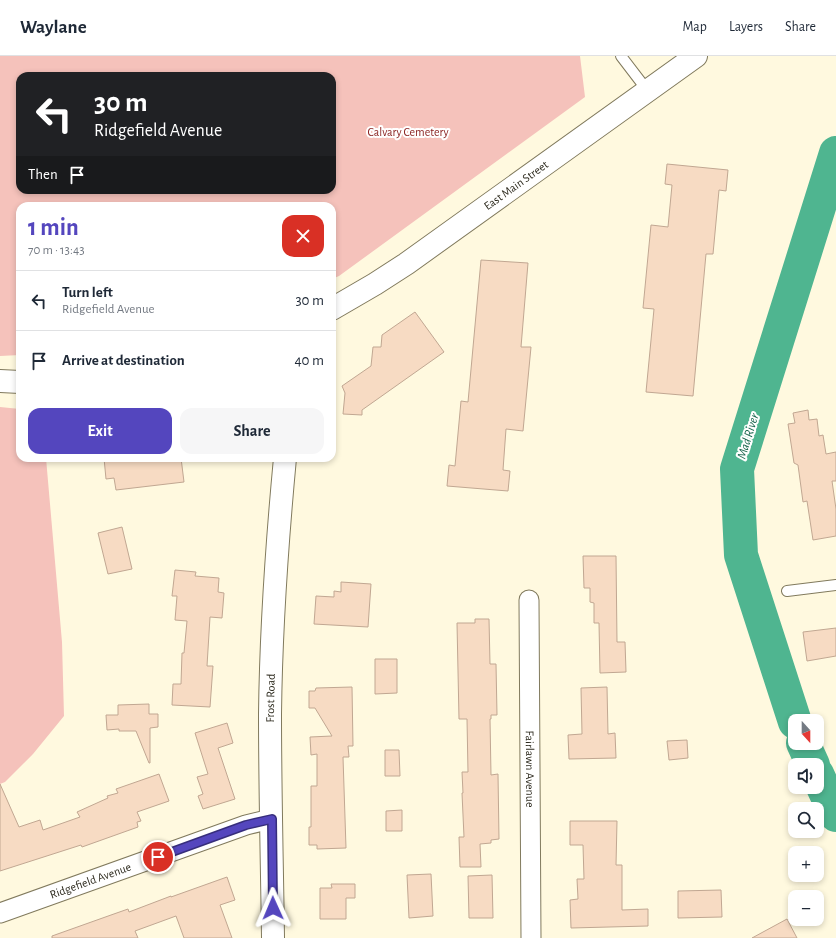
<!DOCTYPE html>
<html lang="en">
<head>
<meta charset="utf-8">
<style>
	:root { --surface:#fff; --page:#f6f6f7; --text:#1f2937; --muted:#747a83; --line:#e0e1e3; --accent:#5446be }
	body { margin:0; font-family:"Alegreya Sans",sans-serif; background:var(--page); color:var(--text); height:100vh; display:flex; flex-direction:column; font-size:15px; white-space:nowrap }
	* { box-sizing:border-box; margin:0 }
	p { font-size:13px; color:var(--muted) }
	.icon { flex:none; width:22px; height:22px; fill:none; stroke:currentColor; stroke-width:2; stroke-linecap:round; stroke-linejoin:round }
	.map { position:relative; flex:1; overflow:hidden }
	.panel { position:absolute; left:16px; top:146px; width:320px; height:260px; display:flex; flex-direction:column; background:var(--surface); border-radius:12px; box-shadow:0 2px 6px #0003 }
	.panel>* { flex:none }
	.hud { position:absolute; left:16px; top:16px; width:320px; height:122px; border-radius:12px; box-shadow:0 2px 6px #0003; background:#202124; color:#fff; overflow:hidden }
	.needle { width:26px; rotate:159deg }
	.controls { position:absolute; left:788px; top:658px; display:grid; gap:8px }
	.controls a { display:grid; place-items:center; width:36px; height:36px; border-radius:8px; background:var(--surface); box-shadow:0 2px 6px #0003; font-size:20px }
	.pin { position:absolute; display:grid; place-items:center; width:34px; height:34px; color:#fff; margin:-17px; border:2px solid #fff; border-radius:50%; box-shadow:0 1px 4px #0007 }
	.me { position:absolute; width:44px; margin:-22px; rotate:359deg; stroke-linejoin:round; filter:drop-shadow(0 0 3px #0008) }
	.turn { display:flex; align-items:center; gap:14px; height:84px; padding:0 12px; font-size:18px }
	.turn .icon { width:52px; height:52px; stroke-width:2.5 }
	.turn b { display:block; font-size:28px; line-height:34px }
	.then { display:flex; align-items:center; height:38px; padding:0 12px; background:#0003; gap:8px; font-size:15px }
	.round { display:grid; place-items:center; flex:none; width:42px; height:42px; border-radius:12px; background:var(--page) }
	.overview { display:flex; align-items:center; justify-content:space-between; height:68px; padding:0 12px }
	h1 { font-size:24px; font-weight:700; line-height:30px; color:var(--accent) }
	.action { display:flex; gap:8px; margin-top:auto; padding:8px 12px }
	.action a { flex:1; height:46px; border-radius:12px; background:var(--accent); color:#fff; font-size:16px; font-weight:700; line-height:46px; text-align:center }
	.action a+a { background:var(--page); color:var(--text) }
	ul { padding:0; list-style:none }
	li { display:flex; align-items:center; gap:12px; height:60px; padding:0 12px; border-top:1px solid var(--line) }
	li div { flex:1 }
	li b { display:block; font-size:15px }
	li em { font-style:normal }
	header { display:flex; align-items:center; gap:24px; box-sizing:border-box; height:56px; padding:0 20px; background:var(--surface); border-bottom:1px solid var(--line) }
	header strong { font-size:19px }
	nav { display:flex; gap:22px; margin-inline-start:auto; font-size:14px }
	.map>svg:first-child { display:block }
	.green { fill:#f5c2bb; fill-rule:evenodd }
	.lines { fill:none; stroke-linecap:round; stroke-linejoin:round }
	.river { stroke:#4fb590; stroke-width:34 }
	.building { fill:#f7dbc3; stroke:#c1a792 }
	.lane-casing { stroke:#817a5d; stroke-width:12 }
	.street-casing { stroke:#817a5d; stroke-width:21 }
	.secondary-casing { stroke:#817a5d; stroke-width:24 }
	.lane { stroke:#fff; stroke-width:10 }
	.street { stroke:#fff; stroke-width:19 }
	.secondary { stroke:#fff; stroke-width:22 }
	.route-casing { stroke:#372e7c; stroke-width:10 }
	.route { stroke:#5446be; stroke-width:7 }
	.labels { text-anchor:middle; stroke-width:4; stroke-linejoin:round; paint-order:stroke }
	.park-label { font-size:12px; fill:#871e1c; stroke:#fff }
	.street-label { font-size:12px; fill:#2d2a1e; stroke:#fff }
	.water-label { font-size:13px; font-style:italic; fill:#19664d; stroke:#fff }
</style>
</head>
<body>
<header>
<strong>Waylane</strong>
<nav><a>Map</a><a>Layers</a><a>Share</a></nav>
</header>
<div class="map">
<svg width="836" height="882" viewBox="0 0 836 882">
	<rect width="100%" height="100%" fill="#fff9df"/>
	<g class="green">
		<path d="M0,0H580L585,41L339,220L332,223V150H20V299L0,300ZM20,20H332V134H20Z"/>
		<path d="M0,351L20,353V402H46L62,586L64,660L33,698L5,726L0,728Z"/>
	</g>
	<g class="lines">
		<g class="river">
			<path d="M795,666L741,499L737,413L836,97"/>
			<path d="M803,687L813,709"/>
			<path d="M817,718L836,759"/>
		</g>
	</g>
	<g class="building">
		<path d="M667,108L728,114L726,135L719,134L713,198H706L693,340L646,336L654,253L643,252L651,169L668,171L672,129L665,128Z"/>
		<path d="M481,204L528,207L521,291H531L523,375L506,373L503,414L510,415L508,435L447,430L449,409L455,410L461,345L468,346Z"/>
		<path d="M415,256L444,296L362,354V359L343,358L345,337L342,330L371,310L373,291H381L382,279Z"/>
		<path d="M808,354L809,364L817,363L819,380L823,379L826,398L836,396V425H832L836,453V480L813,484L807,445L803,446L798,409L794,407L788,368L795,367L793,357Z"/>
		<path d="M104,402H181L184,426L116,434L114,422L106,423Z"/>
		<path d="M122,471L132,513L108,518L98,477Z"/>
		<path d="M583,500H616L617,586H625L626,616L600,617L599,567H594V547L590,546V532H584Z"/>
		<path d="M175,514L196,516L195,520L219,522L218,536L224,537L222,562L210,561L207,610H213L210,651L172,649L173,628H181L182,597H184L187,565L175,564L177,540H172Z"/>
		<path d="M341,526L371,528L368,571L314,568L316,540L334,541V535L341,536Z"/>
		<path d="M475,563H489L490,608H496L497,659H491V663H490L491,719L498,718L499,783L491,784V787L480,788L481,811H460L459,781H464L462,737H463L462,716H468L467,663H459L457,567H475Z"/>
		<path d="M836,572V600L807,605L803,576Z"/>
		<path d="M375,603H397V637L375,638Z"/>
		<path d="M352,631L353,690H348L349,701H343L346,792L317,793V789H309V771H311V730H317V698L311,699L310,681L332,680L315,652H309V635H315L316,632Z"/>
		<path d="M607,631L608,678L615,677L616,702L569,703L568,679L582,678L581,632Z"/>
		<path d="M149,648V658H158V671L150,672V707H149L136,675H119V673L107,674L106,659H118V649Z"/>
		<path d="M227,667L233,687L218,692L235,743L203,753L198,740L203,738L197,721L208,718L195,677Z"/>
		<path d="M687,684L688,702L669,704L667,685Z"/>
		<path d="M385,694H399L400,720H385Z"/>
		<path d="M159,718L169,745L137,756L141,765L137,766L138,771L82,791L81,789L0,815V728L19,771L40,764L43,774L80,761L77,756L108,742L107,740L118,737L116,733Z"/>
		<path d="M402,754V775H386V755Z"/>
		<path d="M570,765H617L616,809H622V854L648,853V870L571,872L570,844L578,843L577,823H584L583,789H570Z"/>
		<path d="M431,818L433,860L409,862L407,819Z"/>
		<path d="M492,819L493,862H469L468,820Z"/>
		<path d="M227,821L235,844L220,849L232,882H184L176,860L135,875L138,882H52V880L111,859L128,853L129,856L171,840V841Z"/>
		<path d="M331,828H355V842H346V863H320V832H332Z"/>
		<path d="M721,834L722,861L678,862V835Z"/>
		<path d="M787,863L797,882H752Z"/>
	</g>
	<g class="lines">
		<defs>
			<g id="lane">
				<path d="M621,0L647,34"/>
				<path d="M787,535L836,529"/>
			</g>
			<g id="street">
				<path id="s1" d="M529,544L531,882"/>
				<path id="s2" d="M0,857L246,769L271,763"/>
			</g>
			<g id="secondary">
				<path id="s3" d="M332,253L375,228L406,208L696,0"/>
				<path d="M0,325L20,326"/>
				<path id="s4" d="M273,882C272,808 270,733 270,658C271,573 277,487 285,402"/>
			</g>
		</defs>
		<use href="#lane" class="lane-casing"/>
		<use href="#street" class="street-casing"/>
		<use href="#secondary" class="secondary-casing"/>
		<use href="#lane" class="lane"/>
		<use href="#street" class="street"/>
		<use href="#secondary" class="secondary"/>
	</g>
	<g class="lines">
		<defs>
			<path id="route" d="M158,801L246,769L272,763L273,852"/>
		</defs>
		<use href="#route" class="route-casing"/>
		<use href="#route" class="route"/>
	</g>
	<g class="labels">
		<g class="park-label">
			<text x="408" y="80">Calvary Cemetery</text>
		</g>
		<g class="street-label">
			<text dy="4" stroke="none"><textPath href="#s3" startOffset="222">East Main Street</textPath></text>
			<text dy="4" stroke="none"><textPath href="#s4" startOffset="240">Frost Road</textPath></text>
			<text dy="4" stroke="none"><textPath href="#s1" startOffset="169">Fairlawn Avenue</textPath></text>
			<text dy="4" stroke="none"><textPath href="#s2" startOffset="96">Ridgefield Avenue</textPath></text>
		</g>
		<g class="water-label">
			<text transform="translate(747 380) rotate(-73)" y="5">Mad River</text>
		</g>
	</g>
</svg>
<div class="controls">
<a><svg class="needle" viewBox="-14 -14 28 28"><path d="M0-13l5 13h-10z" fill="#e53935"/><path d="M0 13l5-13h-10z" fill="#747a83"/></svg></a>
<a><svg class="icon" aria-label="sound" viewBox="0 0 24 24"><path d="M4 9h4l5-4v14l-5-4H4zM17 9q2 3 0 6"/></svg></a>
<a><svg class="icon" aria-label="search" viewBox="0 0 24 24"><circle cx="10" cy="10" r="6"/><path d="M15 15l6 6"/></svg></a>
<a>+</a>
<a>−</a>
</div>
<div class="pin" style="left:158px;top:801px;background:#d93025"><svg class="icon" aria-label="arrive" viewBox="0 0 24 24"><path d="M6 21V4h12l-3 4 3 4H6"/></svg></div>
<svg class="me" style="left:273px;top:852px" viewBox="-20 -20 40 40"><path d="M0-17L14 15 0 8-14 15z" fill="#5446be" stroke="#fff" stroke-width="4"/></svg>
<div class="hud">
<div class="turn"><svg class="icon" aria-label="left" viewBox="0 0 24 24"><path d="M17 20v-9H6M10 6l-5 5 5 5"/></svg><div><b>30 m</b>Ridgefield Avenue</div></div>
<div class="then">Then<svg class="icon" aria-label="arrive" viewBox="0 0 24 24"><path d="M6 21V4h12l-3 4 3 4H6"/></svg></div>
</div>
<section class="panel">
<div class="overview"><div><h1>1 min</h1><p>70 m · 13:43</p></div><a class="round" style="background:#d93025;color:#fff"><svg class="icon" aria-label="close" viewBox="0 0 24 24"><path d="M6 6l12 12M18 6L6 18"/></svg></a></div>
<ul>
<li><svg class="icon" aria-label="left" viewBox="0 0 24 24"><path d="M17 20v-9H6M10 6l-5 5 5 5"/></svg><div><b>Turn left</b><p>Ridgefield Avenue</p></div><em>30 m</em></li>
<li><svg class="icon" aria-label="arrive" viewBox="0 0 24 24"><path d="M6 21V4h12l-3 4 3 4H6"/></svg><div><b>Arrive at destination</b></div><em>40 m</em></li>
</ul>
<div class="action"><a>Exit</a><a>Share</a></div>
</section>
</div>
</body>
</html>
